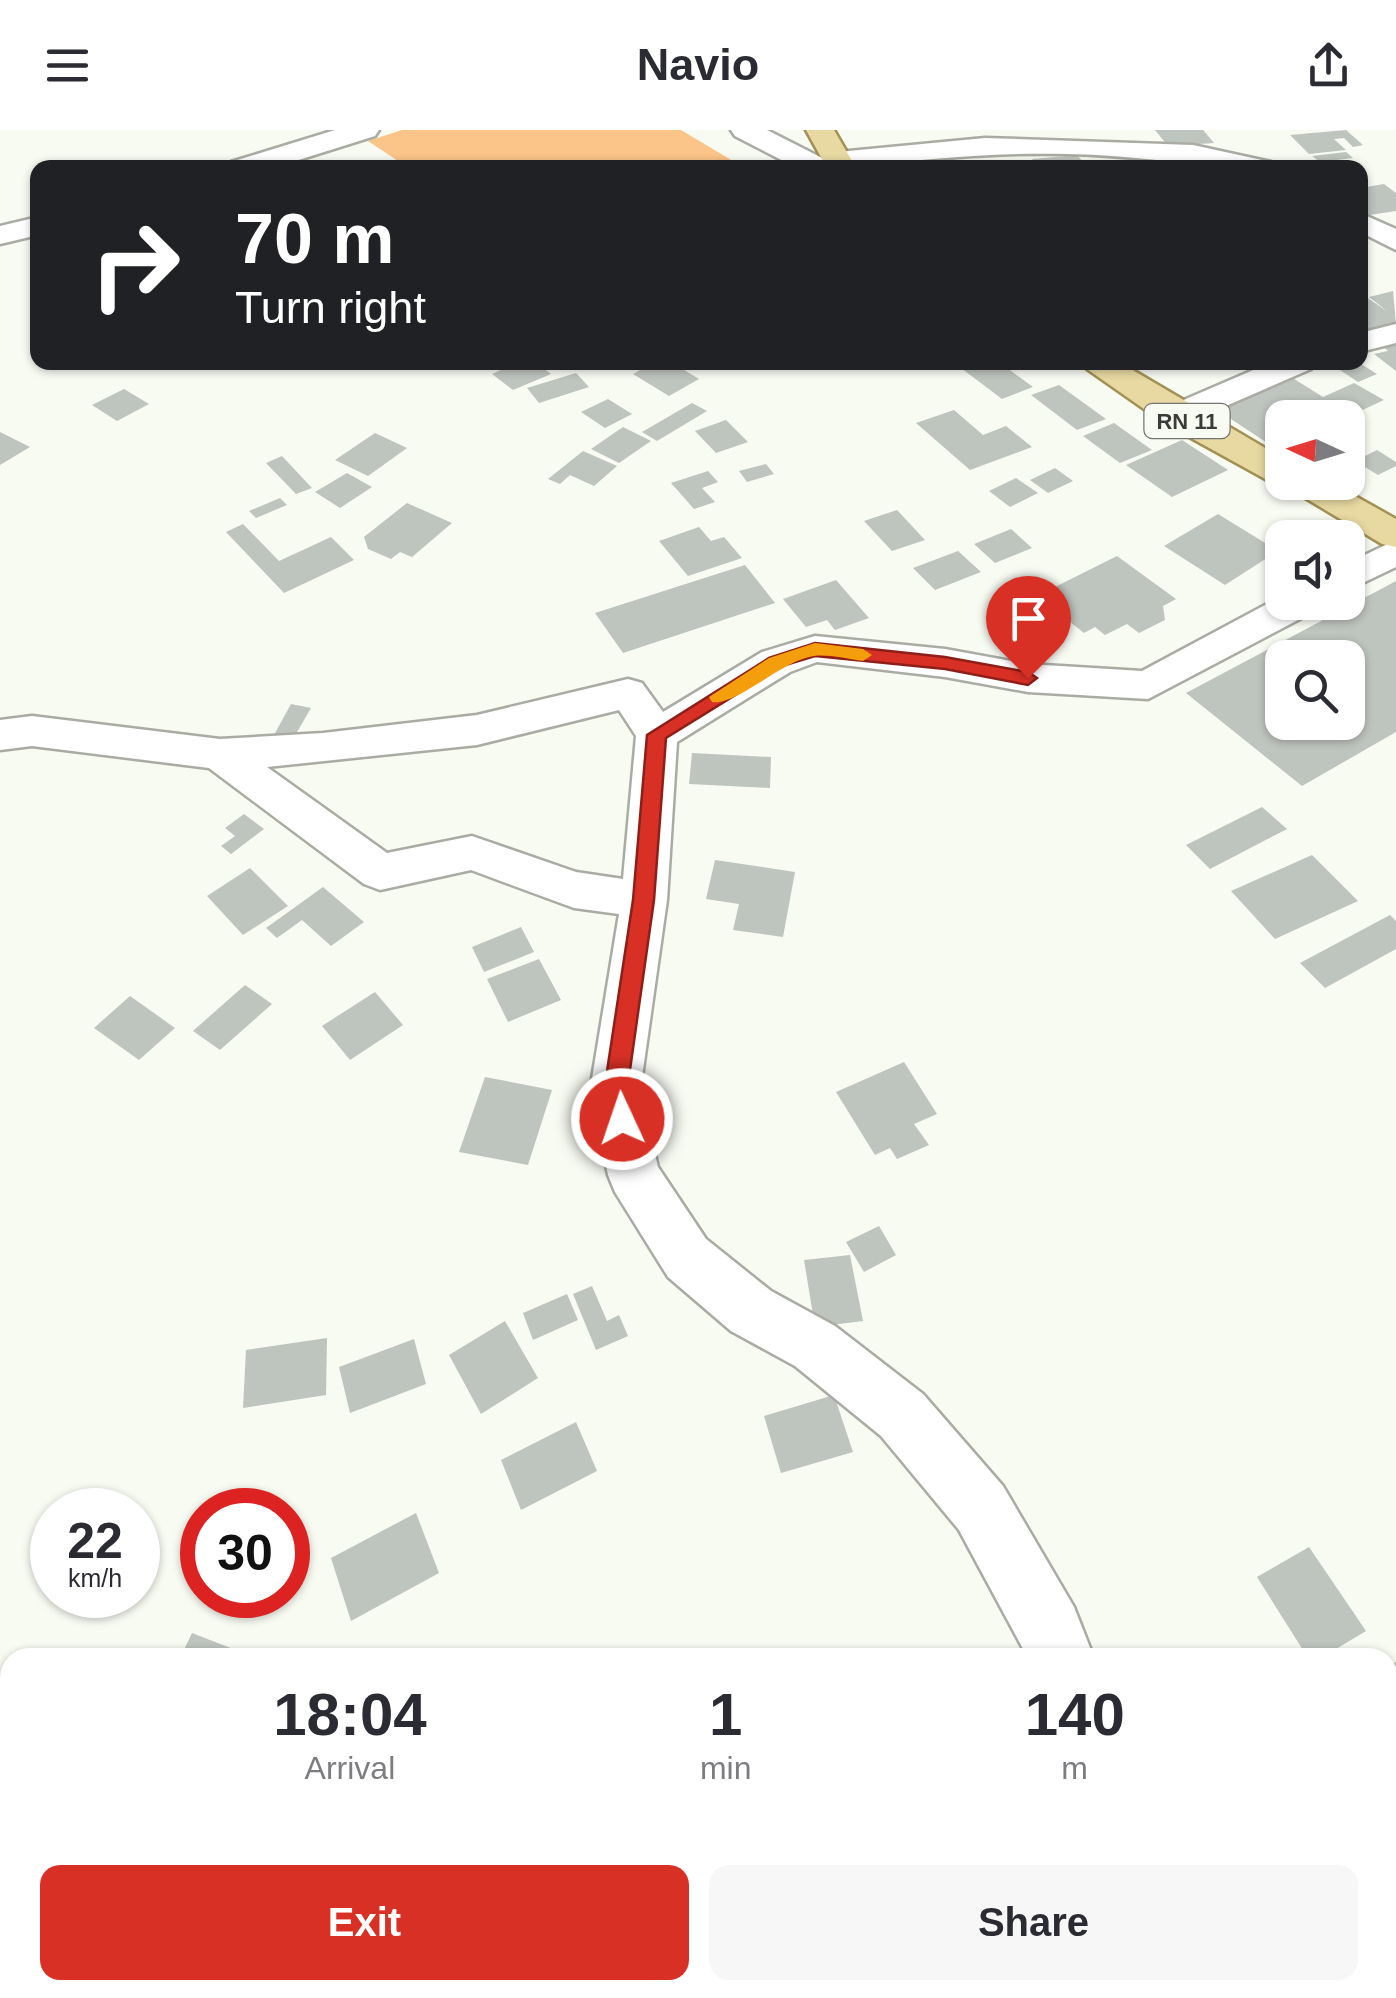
<!DOCTYPE html>
<html lang="en">
<head>
<meta charset="utf-8">
<style>
	:root { --surface:#fff; --page:#f7f7f7; --text:#2b2b33; --muted:#7c7c81; --accent:#d93025 }
	body { margin:0; font-family:Arial,sans-serif; background:var(--page); color:var(--text); height:100vh; display:flex; flex-direction:column; font-size:38px; white-space:nowrap }
	* { box-sizing:border-box; margin:0 }
	p { font-size:32px; color:var(--muted) }
	.icon { flex:none; width:55px; height:55px; fill:none; stroke:currentColor; stroke-width:2; stroke-linecap:round; stroke-linejoin:round }
	.map { position:relative; flex:1; overflow:hidden }
	.side { position:absolute; left:0px; top:1518px; width:1398px; height:352px; display:flex; flex-direction:column; background:var(--surface); border-radius:30px 30px 0 0; box-shadow:0 2px 8px #0004 }
	.side>* { flex:none }
	.top-card { position:absolute; left:30px; top:30px; width:1338px; height:210px; border-radius:20px; box-shadow:0 2px 8px #0004; background:#202124; color:#fff; overflow:hidden }
	.needle { width:65px; rotate:274deg }
	.fabs { position:absolute; left:1265px; top:270px; display:grid; gap:20px }
	.fabs a { display:grid; place-items:center; width:100px; height:100px; border-radius:20px; background:var(--surface); box-shadow:0 2px 8px #0004; font-size:50px }
	.speed { position:absolute; left:30px; top:1358px; display:flex; gap:20px; font-size:50px; font-weight:700; text-align:center }
	.speed>* { display:grid; place-content:center; width:130px; height:130px; border-radius:50%; background:var(--surface); box-shadow:0 2px 8px #0004; line-height:1 }
	.speed small { font-size:25px; font-weight:400 }
	.speed .limit { border:15px solid #d22; background:#fff; color:#111 }
	.pin { position:absolute; display:grid; place-items:center; width:85px; height:85px; color:#fff; margin:-102px -42px; border-radius:50% 50% 50% 0; rotate:-45deg; box-shadow:0 0 10px #0007 }
	.pin .icon { rotate:45deg }
	.me { position:absolute; width:110px; margin:-55px; rotate:357deg; stroke-linejoin:round; filter:drop-shadow(0 0 8px #0008) }
	.turn { display:flex; align-items:center; gap:35px; height:210px; padding:0 40px; font-size:45px }
	.turn .icon { width:130px; height:130px; stroke-width:2.5 }
	.turn b { display:block; font-size:70px; line-height:85px }
	.eta { display:flex; justify-content:space-evenly; align-items:center; height:170px; text-align:center }
	.eta b { font-size:60px; font-weight:700; line-height:70px }
	.cta { display:flex; gap:20px; margin-top:auto; padding:20px 40px }
	.cta a { flex:1; height:115px; border-radius:20px; background:var(--accent); color:#fff; font-size:40px; font-weight:700; line-height:115px; text-align:center }
	.cta a+a { background:var(--page); color:var(--text) }
	header { display:flex; justify-content:space-between; align-items:center; height:130px; padding:0 40px; background:var(--surface); font-size:45px; font-weight:700 }
	.map>svg:first-child { display:block }
	.green { fill:#fbc488 }
	.building { fill:#bec4be; fill-rule:evenodd }
	.lines { fill:none; stroke-linecap:round; stroke-linejoin:round }
	.minor-casing { stroke:#aaaca4; stroke-width:5 }
	.secondary-casing { stroke:#aaaca4; stroke-width:5 }
	.primary-casing { stroke:#a29155; stroke-width:5 }
	.minor { fill:#fff; fill-rule:evenodd }
	.secondary { fill:#fff; fill-rule:evenodd }
	.primary { fill:#e8d9a2; fill-rule:evenodd }
	.route { fill:#d93025; stroke:#8d1f18; stroke-width:2.5 }
	.slow { fill:#f59e0b }
	.labels { text-anchor:middle; stroke-width:8; stroke-linejoin:round; paint-order:stroke }
	.shield { fill:#f8fbf2; stroke:#747570; stroke-width:2.5 }
	.shield-label { font-size:22px; font-weight:bold; fill:#3b3c39 }
</style>
</head>
<body>
<header><svg class="icon" aria-label="menu" viewBox="0 0 24 24"><path d="M4 6h16M4 12h16M4 18h16"/></svg>Navio<svg class="icon" aria-label="share" viewBox="0 0 24 24"><path d="M12 15V3M7 8l5-5 5 5M5 13v7h14v-7"/></svg></header>
<div class="map">
<svg width="1396" height="1868" viewBox="0 0 1396 1868">
	<rect width="100%" height="100%" fill="#f8fbf2"/>
	<path class="green" d="M402,0H681L743,37H407L368,11Z"/>
	<g class="building">
		<path d="M1155,0H1203L1214,13L1168,16Z"/>
		<path d="M1346,0L1363,15L1353,17L1344,8L1334,9L1346,20L1309,24L1290,5Z"/>
		<path d="M1346,22L1353,28L1320,32L1312,26Z"/>
		<path d="M1077,25L1088,38H1039L1032,29Z"/>
		<path d="M1384,54L1396,63V81L1363,86L1360,84V58Z"/>
		<path d="M1393,161L1396,195L1360,205V169L1366,167L1387,181L1369,167Z"/>
		<path d="M1396,211V241L1374,224L1388,221L1380,214Z"/>
		<path d="M519,232H536L551,244L513,260L492,244Z"/>
		<path d="M655,232H671L699,249L669,266L633,244Z"/>
		<path d="M953,232H999L1033,257L1002,269Z"/>
		<path d="M1328,232H1358L1377,244L1358,252Z"/>
		<path d="M576,243L589,257L539,273L527,258Z"/>
		<path d="M1291,247L1323,267L1354,253L1384,270L1345,288H1282V316L1276,319L1216,279Z"/>
		<path d="M1059,255L1106,289L1077,300L1031,265Z"/>
		<path d="M124,259L149,274L117,291L92,275Z"/>
		<path d="M608,269L632,284L605,298L581,282Z"/>
		<path d="M692,273L707,281L657,311L642,302Z"/>
		<path d="M954,280L983,305L1006,296L1032,317L970,340L916,293Z"/>
		<path d="M726,290L748,312L716,323L695,301Z"/>
		<path d="M1114,293L1152,320L1120,333L1083,306Z"/>
		<path d="M623,297L651,311L619,333L591,319Z"/>
		<path d="M0,302L30,317L0,335Z"/>
		<path d="M375,303L407,318L368,346L335,330Z"/>
		<path d="M1182,310L1228,340L1172,367L1126,335Z"/>
		<path d="M1377,320L1396,332V336L1378,345L1355,331Z"/>
		<path d="M583,321L617,336L594,356L570,345L560,354L548,349Z"/>
		<path d="M282,326L312,358L296,364L266,333Z"/>
		<path d="M766,334L774,344L747,352L739,341Z"/>
		<path d="M1055,338L1073,351L1048,363L1030,350Z"/>
		<path d="M708,341L718,352L702,358L715,372L694,379L671,353Z"/>
		<path d="M347,343L372,357L340,378L315,362Z"/>
		<path d="M1016,348L1038,363L1010,377L989,361Z"/>
		<path d="M280,368L287,375L256,388L249,381Z"/>
		<path d="M407,373L452,393L412,427L400,422L391,429L368,419L364,407Z"/>
		<path d="M897,380L925,410L892,421L864,391Z"/>
		<path d="M1218,384L1278,421L1225,455L1164,416Z"/>
		<path d="M243,394L279,431L331,407L354,430L284,463L226,402Z"/>
		<path d="M699,397L711,411L724,407L742,428L688,446L659,411Z"/>
		<path d="M1011,399L1032,418L995,433L974,414Z"/>
		<path d="M958,421L981,442L935,460L913,438Z"/>
		<path d="M1117,426L1176,469L1163,476L1165,490L1139,503L1127,494L1105,505L1095,497L1084,503L1037,466Z"/>
		<path d="M745,435L775,473L623,523L595,483Z"/>
		<path d="M836,450L869,488L835,500L827,490L806,497L783,469Z"/>
		<path d="M1396,451V602L1302,656L1186,563ZM1282,528H1348V592H1282Z"/>
		<path d="M291,574L311,578L293,609L274,605Z"/>
		<path d="M692,623L771,627L770,658L689,654Z"/>
		<path d="M1262,677L1287,699L1210,739L1186,715Z"/>
		<path d="M244,684L264,699L231,724L221,716L235,706L225,698Z"/>
		<path d="M1312,725L1358,771L1275,809L1231,761Z"/>
		<path d="M715,730L795,742L783,807L733,800L739,774L706,769Z"/>
		<path d="M250,738L288,776L243,805L207,766Z"/>
		<path d="M323,757L364,792L331,816L302,790L277,808L266,798Z"/>
		<path d="M1390,785L1396,791V819L1325,858L1300,833Z"/>
		<path d="M521,797L534,822L484,842L472,817Z"/>
		<path d="M539,829L561,870L508,892L487,849Z"/>
		<path d="M245,855L272,874L220,920L193,901Z"/>
		<path d="M375,862L403,895L350,930L322,896Z"/>
		<path d="M130,866L175,898L139,930L94,898Z"/>
		<path d="M904,932L937,984L914,994L929,1015L897,1029L890,1018L875,1025L836,962Z"/>
		<path d="M485,947L552,960L528,1035L459,1022Z"/>
		<path d="M879,1096L896,1125L864,1142L846,1112Z"/>
		<path d="M850,1125L863,1191L815,1197L804,1130Z"/>
		<path d="M592,1156L607,1191L619,1185L628,1206L596,1220L573,1164Z"/>
		<path d="M567,1164L578,1190L533,1210L523,1183Z"/>
		<path d="M505,1191L538,1248L481,1284L449,1225Z"/>
		<path d="M327,1208L326,1265L243,1278L246,1220Z"/>
		<path d="M414,1209L426,1254L350,1283L339,1237Z"/>
		<path d="M834,1265L853,1322L781,1343L764,1286Z"/>
		<path d="M576,1292L597,1341L521,1380L501,1330Z"/>
		<path d="M416,1383L439,1443L351,1491L331,1428Z"/>
		<path d="M1309,1417L1366,1501L1321,1528H1308L1257,1447Z"/>
		<path d="M192,1503L254,1527L253,1528H180Z"/>
		<path d="M1396,1532V1570L1388,1573V1536Z"/>
		<path d="M1388,1776L1396,1777V1841H1388Z"/>
		<path d="M1209,1860H1336L1339,1868H1212Z"/>
	</g>
	<g class="lines">
		<defs>
			<g id="minor">
				<path d="M985,8L1193,15L1271,32L1275,38C1205,38 1137,25 1067,24C991,22 917,30 842,38L829,36L825,30L838,22Z"/>
				<path d="M1360,83L1396,99V120L1360,102Z"/>
				<path d="M1396,194V213L1360,222V203Z"/>
				<path d="M1272,232H1315L1311,239L1189,292H1165L1160,285L1165,278Z"/>
				<path d="M1396,410V437L1348,460V433Z"/>
				<path d="M1282,466V472H1321L1315,481L1148,569L1028,562L945,547L817,532L790,542L677,612L667,770L640,961L658,1037L706,1109L771,1161L835,1196L923,1264L1003,1356L1074,1477L1094,1528H1028L959,1400L881,1306L795,1236L731,1201L668,1147L615,1062L608,1045L590,961L619,784L574,778L471,740L380,760L364,754L209,638L32,616L0,620V590L32,586L220,609L323,603L477,585L628,549L642,553L663,582L762,522L815,506L945,519L1028,534L1142,541ZM619,580L636,606L623,749L576,742L472,706L387,723L267,637L477,615Z"/>
				<path d="M1141,1860H1215L1217,1868H1143Z"/>
			</g>
			<g id="secondary">
				<path d="M335,0H379L375,6L273,38H227L231,32Z"/>
				<path d="M731,0H767L830,32L834,38H797L735,6Z"/>
				<path d="M38,87V105L0,114V96Z"/>
			</g>
			<g id="primary">
				<path d="M806,0H834L856,38H827Z"/>
				<path d="M1077,232H1119L1282,328V352H1330L1396,389V417L1382,414L1282,354L1269,351L1164,293Z"/>
			</g>
		</defs>
		<use href="#minor" class="minor-casing"/>
		<use href="#secondary" class="secondary-casing"/>
		<use href="#primary" class="primary-casing"/>
		<use href="#minor" class="minor"/>
		<use href="#secondary" class="secondary"/>
		<use href="#primary" class="primary"/>
	</g>
	<path class="route" d="M815,513L945,527L1028,542L1037,548L1028,555L945,539L815,526L782,536L666,608L654,770L627,961L633,989L630,996L622,999L613,996L604,961L633,770L647,605L769,528Z"/>
	<path class="slow" d="M815,513L863,519L872,525L863,531C848,529 829,524 814,526C782,530 737,576 712,572L709,567L769,528Z"/>
	<g class="labels">
		<rect class="shield" x="1144.5" y="274" width="85" height="34" rx="8"/>
		<g class="shield-label">
			<text x="1187" y="299">RN 11</text>
		</g>
	</g>
</svg>
<div class="fabs">
<a><svg class="needle" viewBox="-14 -14 28 28"><path d="M0-13l5 13h-10z" fill="#e53935"/><path d="M0 13l5-13h-10z" fill="#7c7c81"/></svg></a>
<a><svg class="icon" aria-label="sound" viewBox="0 0 24 24"><path d="M4 9h4l5-4v14l-5-4H4zM17 9q2 3 0 6"/></svg></a>
<a><svg class="icon" aria-label="search" viewBox="0 0 24 24"><circle cx="10" cy="10" r="6"/><path d="M15 15l6 6"/></svg></a>
</div>
<div class="speed"><div>22<small>km/h</small></div><div class="limit">30</div></div>
<div class="pin" style="left:1028px;top:548px;background:#d93025"><svg class="icon" aria-label="arrive" viewBox="0 0 24 24"><path d="M6 21V4h12l-3 4 3 4H6"/></svg></div>
<svg class="me" style="left:622px;top:989px" viewBox="-20 -20 40 40"><circle r="17" fill="#d93025" stroke="#fff" stroke-width="3"/><path d="M0-11L8 9 0 5-8 9z" fill="#fff"/></svg>
<div class="top-card">
<div class="turn"><svg class="icon" aria-label="right" viewBox="0 0 24 24"><path d="M7 20v-9h11M14 6l5 5-5 5"/></svg><div><b>70 m</b>Turn right</div></div>
</div>
<section class="side">
<div class="eta">
<div><b>18:04</b><p>Arrival</p></div>
<div><b>1</b><p>min</p></div>
<div><b>140</b><p>m</p></div>
</div>
<div class="cta"><a>Exit</a><a>Share</a></div>
</section>
</div>
</body>
</html>
